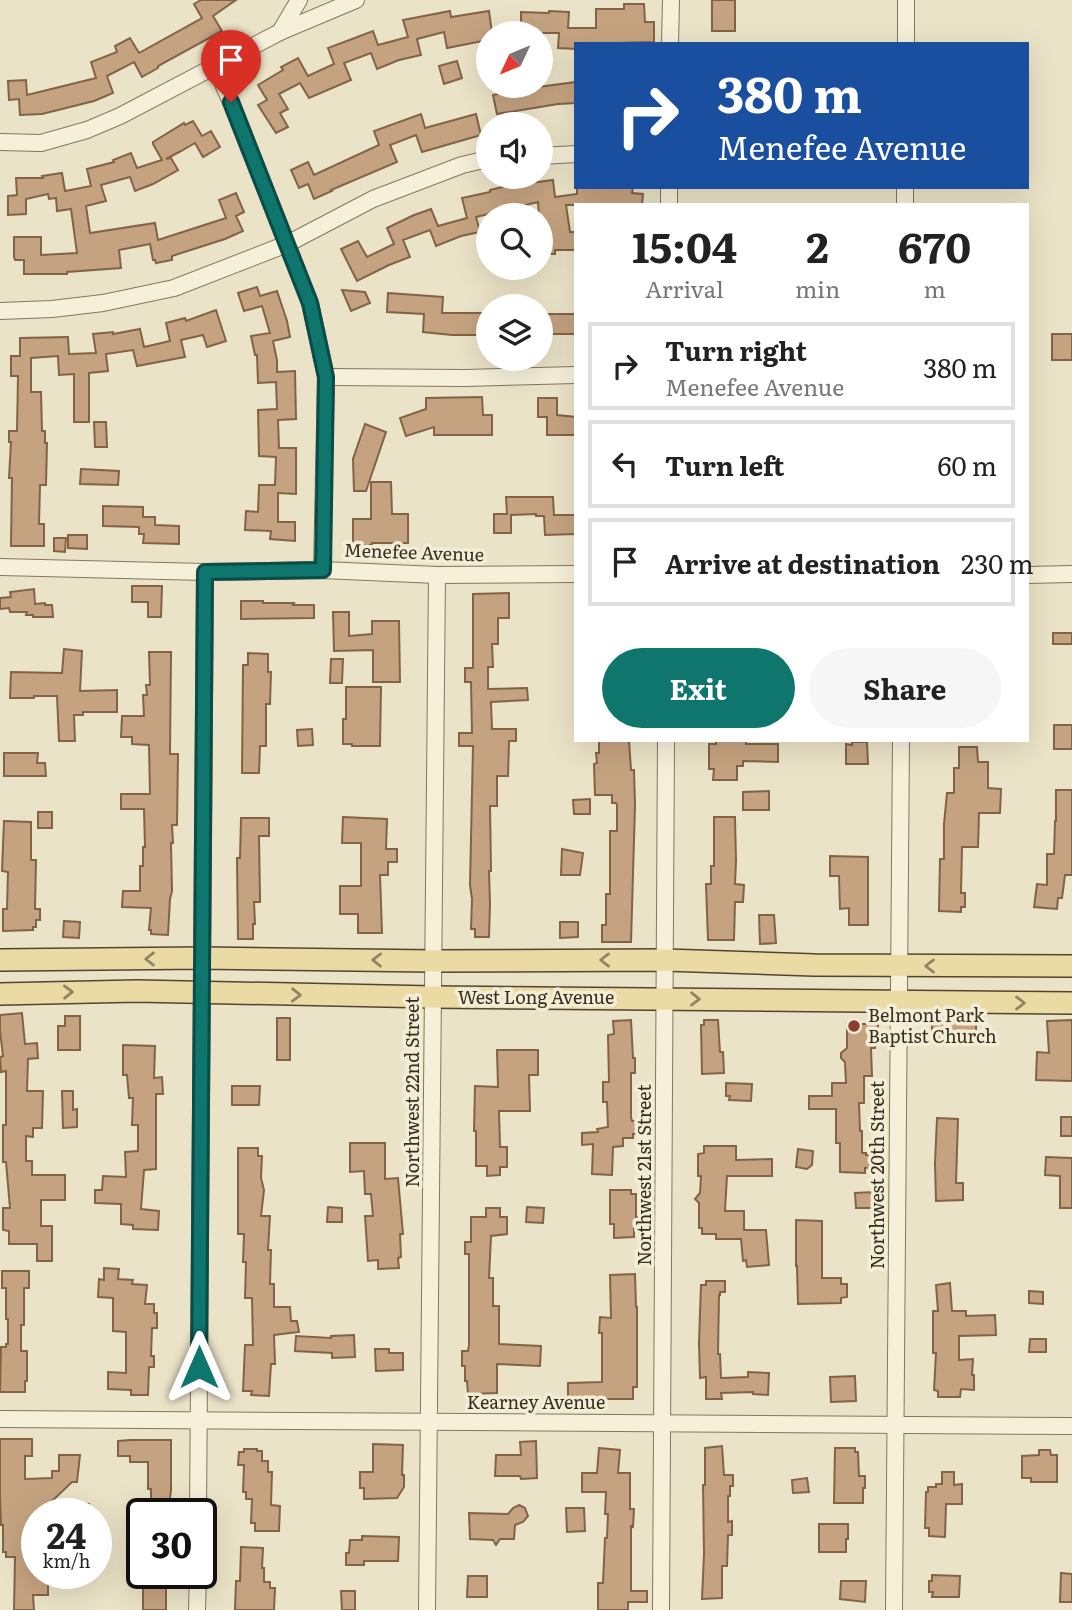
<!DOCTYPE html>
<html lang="en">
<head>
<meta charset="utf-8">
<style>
	:root { --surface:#fff; --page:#f6f6f6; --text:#222; --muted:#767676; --line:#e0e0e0; --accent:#0f766e }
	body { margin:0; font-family:Literata,serif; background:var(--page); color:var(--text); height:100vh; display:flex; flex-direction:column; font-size:26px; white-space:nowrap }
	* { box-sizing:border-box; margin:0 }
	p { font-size:23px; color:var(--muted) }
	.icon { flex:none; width:38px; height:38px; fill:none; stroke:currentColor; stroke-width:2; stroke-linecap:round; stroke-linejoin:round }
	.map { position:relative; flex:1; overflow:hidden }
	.side { position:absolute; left:574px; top:203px; width:455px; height:539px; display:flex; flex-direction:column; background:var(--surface); border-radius:0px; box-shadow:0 7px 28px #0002 }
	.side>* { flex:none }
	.hud { position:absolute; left:574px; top:42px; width:455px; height:147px; border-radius:0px; box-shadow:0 7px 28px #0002; background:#1a4fa0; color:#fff; overflow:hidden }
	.needle { width:46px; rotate:226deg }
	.buttons { position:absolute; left:476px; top:21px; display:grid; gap:14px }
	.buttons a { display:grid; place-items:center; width:77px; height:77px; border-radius:50%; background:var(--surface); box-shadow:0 7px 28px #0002; font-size:35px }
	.speed { position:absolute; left:21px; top:1498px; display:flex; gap:14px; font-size:35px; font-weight:700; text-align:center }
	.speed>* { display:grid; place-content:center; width:91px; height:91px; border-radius:50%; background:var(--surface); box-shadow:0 7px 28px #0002; line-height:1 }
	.speed small { font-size:18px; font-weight:400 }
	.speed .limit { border:4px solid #111; border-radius:10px; background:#fff; color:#111 }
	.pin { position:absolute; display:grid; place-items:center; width:60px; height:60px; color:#fff; margin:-72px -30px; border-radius:50% 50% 50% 0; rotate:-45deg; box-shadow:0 0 7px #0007 }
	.pin .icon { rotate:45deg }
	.me { position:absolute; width:77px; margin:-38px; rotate:0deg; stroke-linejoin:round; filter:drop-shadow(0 0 5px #0008) }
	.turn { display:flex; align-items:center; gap:24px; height:147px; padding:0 28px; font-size:32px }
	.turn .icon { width:91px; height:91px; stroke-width:2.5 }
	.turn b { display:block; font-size:49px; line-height:60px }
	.eta { display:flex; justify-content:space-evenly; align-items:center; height:119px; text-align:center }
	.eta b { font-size:42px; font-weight:700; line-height:49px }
	.primary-button { display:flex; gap:14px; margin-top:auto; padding:14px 28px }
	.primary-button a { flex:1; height:80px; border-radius:42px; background:var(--accent); color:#fff; font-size:28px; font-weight:700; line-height:80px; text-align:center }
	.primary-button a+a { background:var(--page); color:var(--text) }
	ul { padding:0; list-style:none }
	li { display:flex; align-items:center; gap:21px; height:88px; margin:0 14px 10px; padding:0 14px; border:4px solid var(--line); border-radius:0px }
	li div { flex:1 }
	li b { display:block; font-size:26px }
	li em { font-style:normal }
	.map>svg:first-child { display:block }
	.building { fill:#c5a380; stroke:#826346; stroke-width:2 }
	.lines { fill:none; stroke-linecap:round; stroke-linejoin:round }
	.minor-casing { stroke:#85765e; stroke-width:18 }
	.major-casing { stroke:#534432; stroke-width:24 }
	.minor { stroke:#f6f0da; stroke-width:16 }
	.major { stroke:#eadaa3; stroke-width:21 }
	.oneway { stroke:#908462 }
	.route-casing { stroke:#0a4d48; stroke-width:18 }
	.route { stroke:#0f766e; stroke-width:12 }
	.poi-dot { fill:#8f3b33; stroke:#f3edd6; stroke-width:2.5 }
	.labels { text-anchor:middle; stroke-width:7; stroke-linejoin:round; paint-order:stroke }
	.street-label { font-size:18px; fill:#362d20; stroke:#f3edd6 }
	.poi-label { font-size:18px; fill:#362d20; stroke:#f3edd6; text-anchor:start }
</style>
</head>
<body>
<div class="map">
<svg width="1072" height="1610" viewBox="0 0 1072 1610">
	<rect width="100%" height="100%" fill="#ebe3c7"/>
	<g class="building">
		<path d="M201,0H236L213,16L222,31L158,66V68L142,77L134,62L107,76L113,93L94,101L42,114L20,115L19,99L9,100L8,81L26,80L27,95L96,78L91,62L117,52L115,46L130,38L139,53L202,18L194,4Z"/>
		<rect x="712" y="0" width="23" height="31"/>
		<path d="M624,4H644L645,22H654V42L576,44V49L558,48L559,33H521V12L549,13V11L569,12L568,28H596V9H624Z"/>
		<path d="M450,11L451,17L489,11L492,33H488V40L447,48L444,32L417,39L421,55L399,60L377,69L371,53L344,63L351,80L309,98L300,83L279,94L288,109L280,113L288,127L276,133L258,105L267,100L258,85L283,70L281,67L298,58L308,76L334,64L328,48L373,31L378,45L408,37L403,20Z"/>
		<path d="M457,61L462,78L444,84L439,66Z"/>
		<path d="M576,82V103L558,104L497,114L493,95L523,89Z"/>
		<path d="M421,114L425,128L476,114L481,135L422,152L416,135L390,145L397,162L331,190L332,191L314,199L308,184L299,188L291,170L308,162L314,175L379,145L374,131Z"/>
		<path d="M193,121L202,136L211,131L220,147L203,157L195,143L181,151L166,159L171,158L178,170L153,184L135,191L130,177L101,185L106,201L86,206L90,233L155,223L158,240L226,218L219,200L236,193L244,212L236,216L243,231L225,239L172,256V260L156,263L155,260H153L150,244L119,250L121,268L67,272V274H24V260H15L14,257V237H41V255L77,253L71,209L57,211L56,198L49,199L48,194L26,199V214L8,215V196L17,195L16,178H43L42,176L62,173L65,191L91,186L87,169L114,162L113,160L131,153L137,168L162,160L153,144V142L184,123L185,125Z"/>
		<path d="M553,180L555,197L577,194V188L633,187L632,193L643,194L642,205H566L570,232H576V250H555V254H542L541,215H539L538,202L476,217L480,232L461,236L436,246L430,230L403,240L410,257L389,265L357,281L341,249L358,241L367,257L394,244L387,228L414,215L431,209L438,226L467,218L462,198L490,192V190L523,182V184Z"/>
		<path d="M257,287L260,296L277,291L287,321L290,337L273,341L277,360V372L295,371L296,419L278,420L279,448H296V494L278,493V522H295V541L270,539L271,531L245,530L246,511L258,512L259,485H275L276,457L259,456L258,410L277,409L276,382L258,383L257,355H255L251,336L270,333L262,306L244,311L238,293Z"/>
		<path d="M342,290L365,292L370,303L351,311Z"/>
		<path d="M388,293L443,297L442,313H484L485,335H452L423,332L424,314L387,312Z"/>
		<path d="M216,310L226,341L207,347L203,335L181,340L185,357L137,366L133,350L106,354L108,371L89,373V422H74V374L59,375L58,356L31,358V392H41L42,431H45V443H47L46,485H40L39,524H44V546H11L12,478H9L11,442H9V431H17L18,376H11V356H20V338L68,337L69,354L96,353L93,334L113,332V334L140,329L144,347L170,341L166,323L185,318L186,321Z"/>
		<rect x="542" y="314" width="34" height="20"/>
		<rect x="1052" y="334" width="20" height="26"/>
		<path d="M482,397L483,415H492V435H434V427L406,436L400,418L426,409V398Z"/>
		<path d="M538,398H557V415L576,417V435H547V417H538Z"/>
		<path d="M94,422H106L107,447H95Z"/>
		<path d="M365,424L386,432L366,491H354L353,459Z"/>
		<path d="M81,469L119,471L118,485L80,484Z"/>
		<path d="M371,482H391L392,514H408V543H372V545H353V519H371Z"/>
		<path d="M506,497H553L554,515H576V534L545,535L544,516H536V514L511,515V533H494V514H507Z"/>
		<path d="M103,506L143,507V517H155V525L179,526V544L143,543L144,534H139V527L103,526Z"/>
		<path d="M68,535H87V549L68,548Z"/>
		<path d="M54,538H66L65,552L54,551Z"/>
		<path d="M132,586H162L161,617H148V602H132Z"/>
		<path d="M34,589L35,604L45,603V605H52L53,617H33V615H26L27,612H10L9,608L0,609V598L11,597L10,592Z"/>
		<path d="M509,593V618H498V644H492L493,667H488V689L527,688L528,700L491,702L492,729H516V741H509L508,776H497V806H490L491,871H489L490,904L489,937H475V929H471L472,899L470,885L473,746H459V733H472L471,682H465V668H473V594Z"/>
		<path d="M241,601H263V603H294L293,605H314V618L241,619Z"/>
		<path d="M333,612H349V636L372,634V621H399L400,682H373V650L334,651Z"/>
		<rect x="1053" y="633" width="19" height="11"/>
		<path d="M64,649L82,651L80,691L117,690V712H83V715H74L75,741H59L57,696H34V698H10L11,672L62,673Z"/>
		<path d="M149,652H171L170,754H178L177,825H172L173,843H171L172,891L170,899L168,935L151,934V930H149L151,908L122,907L123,891H140V866H143V847H145L144,809H121V794H150L149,745L132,744V737H121L122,716H144L143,695H147L146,685H150Z"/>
		<path d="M248,653L268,654V672H271L270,704H266V746H260L259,773H242L243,665H248Z"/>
		<path d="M331,659H343L342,683H330Z"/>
		<path d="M346,687H381L380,746H352V744H343V719H346Z"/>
		<rect x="1054" y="725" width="18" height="24"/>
		<path d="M312,729L313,745L298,746L297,730Z"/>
		<path d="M599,740H629L631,770H634L635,805L631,942H602V925H606V894H610V831H617V805L616,803H612V795H595L594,764L597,763L596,753H599Z"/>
		<path d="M716,740H746V744H778V762L743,761V766H737V780H713L714,769H709V744H716Z"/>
		<path d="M852,742H867L868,764H846V744L852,745Z"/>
		<path d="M959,747H977L978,762H988V788L1001,789L1000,813H979L978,847H962L961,893H965V907H961V912L939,911L940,859H944V824L947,793H954V768H959Z"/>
		<path d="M4,753H38L37,763H45L46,776H4Z"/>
		<path d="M1056,790H1072V875H1065L1062,898H1058L1057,909L1034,907L1037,884L1047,885V854H1054L1055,821H1056Z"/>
		<path d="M769,791V810H743V792Z"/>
		<path d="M590,799V814H574L573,800Z"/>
		<rect x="38" y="812" width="14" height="16"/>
		<path d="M343,817L387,819L386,849H397V862H388V875H380L382,933H358V914H340V886H361V843H342Z"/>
		<path d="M714,817H735L736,861L735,884L744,885L743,902H735L734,940H708L706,884H711V866H714Z"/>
		<path d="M241,818H269V836H259L260,900V902H254L255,924H253V939H238L237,858H240Z"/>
		<path d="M4,821L31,822V860H36L35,909H40V920H36V927H33V930L3,931V909H7L8,872L2,871Z"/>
		<path d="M562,849L583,853L580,875H561Z"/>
		<path d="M830,856L868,857V925H849V908L840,909L839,876H830Z"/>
		<path d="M759,915H774L776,943L760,944Z"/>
		<path d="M64,921L80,922L79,938L63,937Z"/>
		<path d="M560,922H578V937L560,938Z"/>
		<path d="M22,1013L25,1044L37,1043L38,1058L28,1059L27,1091H43L42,1128H33V1137L26,1136V1161H32V1175H65V1200H41V1226H52V1261H37V1244H9V1231L3,1230V1208H10L6,1162H3V1125H6V1071L1,1072L0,1057L3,1056L0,1031V1015Z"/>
		<path d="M65,1016H80V1050H58V1026H65Z"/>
		<rect x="277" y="1018" width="13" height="42"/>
		<path d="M976,1018V1040L932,1041V1019Z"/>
		<path d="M631,1020L633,1058H635V1073H631V1117L632,1121H637V1134H633V1138H623V1146L613,1147L612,1175L592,1174L593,1144L582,1145V1133L598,1132L597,1129L608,1127L607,1102H603V1082H609L608,1035L614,1034L613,1021Z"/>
		<path d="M704,1020H718L720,1052H723L724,1073L702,1074L701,1025H704Z"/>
		<path d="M1072,1020V1081L1036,1080L1037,1052L1049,1053L1047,1021Z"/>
		<path d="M847,1024H878V1038H876L875,1048H871L872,1076H864V1103H859L860,1131H862V1153H866V1155H870L869,1168H865V1173L840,1172V1143H836V1109H809V1096H832V1083H846L845,1062L841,1058V1053L847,1048Z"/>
		<path d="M123,1045L155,1046L154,1078L162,1077L163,1094H156V1169L144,1170L141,1209L159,1211L158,1230L133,1229V1225L121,1224V1204L95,1203V1190H102L103,1176L126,1177L125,1152L138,1151V1125H132L133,1098H129L127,1075H123Z"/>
		<path d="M497,1050H538V1075H529L530,1111H499L500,1147H507V1167H500V1175L487,1176V1166H476V1131H474L475,1086L498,1087Z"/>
		<path d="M726,1083L752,1084L751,1101L729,1100L730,1096H726Z"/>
		<path d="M232,1086H260L259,1105H232Z"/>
		<path d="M62,1091H73V1110L77,1109V1127L63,1128Z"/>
		<rect x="1061" y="1117" width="11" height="19"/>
		<path d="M937,1118L958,1119L956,1183H963V1200L936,1201L935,1163Z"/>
		<path d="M350,1143H385V1179L398,1178L403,1234H400L401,1257L398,1258L399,1268L378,1269V1260L368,1261L365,1216H373L371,1194H365L364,1171L350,1172Z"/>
		<path d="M704,1146H736V1160L772,1159V1176H727L725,1211H744V1230H766L769,1265L747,1267L746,1260L743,1261L741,1239H716V1234H702V1228H699V1203L695,1199L700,1193L701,1176H698V1154L704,1153Z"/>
		<path d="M238,1148H258V1156H262L261,1178L264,1190L261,1216H270L268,1250H271L270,1284H274V1307H290L291,1321H297L299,1332L274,1335L275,1364H271L269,1396L251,1395L252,1391H243L245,1345H253L252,1298H245L246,1262H243L244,1234H238Z"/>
		<path d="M798,1149L813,1151L812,1165L807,1169L796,1167Z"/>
		<path d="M1046,1157L1072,1158V1208H1060V1176L1045,1175Z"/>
		<path d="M610,1190H631V1194H636V1217H638V1227L634,1228V1237L614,1238V1224H610Z"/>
		<path d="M873,1192V1208H856L855,1193Z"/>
		<path d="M328,1207L342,1208V1222H327Z"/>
		<path d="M527,1207L544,1208L543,1223L526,1222Z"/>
		<path d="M486,1208H500V1217H507V1234L491,1236L489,1278H493V1306H499V1344L541,1346L540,1366L497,1364V1393L468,1394L467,1381H465V1366H462V1351H468L469,1345V1254H465V1242H471V1217H486Z"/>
		<path d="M796,1220L822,1221V1278H841V1284H847V1297L841,1298V1303L798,1304L797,1266H796Z"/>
		<path d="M104,1268L119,1269L118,1279L133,1280L132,1284L147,1285L145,1304H154V1313H157V1328H152L151,1356H154V1367H149L148,1395H131V1390L108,1389V1372L126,1373V1332L113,1331V1298L98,1297L99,1279L104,1280Z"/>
		<path d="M2,1271H29V1288H24V1325H21V1351H27V1381H25V1392H0L1,1347H6V1344H8V1319H6V1288H2Z"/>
		<path d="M635,1274L636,1307H637V1387H633V1399H568V1383L602,1382V1333H599L600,1317L611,1318L610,1275Z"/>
		<path d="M706,1281H725V1292H720V1295H719L718,1354H720L721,1378L748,1377V1372L769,1373L768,1395L753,1394V1392L721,1393L722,1399H706V1377L700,1378L699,1343L701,1285H706Z"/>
		<path d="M950,1283L952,1311H966V1316L995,1315L996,1335L959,1336V1360L973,1359L972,1375H974V1390L961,1389L960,1397H938V1391L934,1390L936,1353H933V1311H938L936,1285Z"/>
		<path d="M1029,1291L1043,1292V1304L1029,1303Z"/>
		<path d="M354,1335L355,1357L332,1358V1353L295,1351L296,1336L331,1338V1336Z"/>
		<path d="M1030,1339H1046V1352H1029Z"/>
		<path d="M375,1349H389V1353H403V1370L376,1371Z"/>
		<path d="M855,1376L856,1401L831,1402L830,1377Z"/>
		<path d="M0,1439H32V1456H25V1479L52,1478V1471H59V1455H80L77,1482H72L50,1503L89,1504V1514H37V1523L33,1525V1568H37V1573H48V1595H33L34,1610H14L15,1557H6V1552H3V1525H1L0,1497Z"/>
		<path d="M130,1440H171V1490L168,1514H151V1489H148V1462H130V1456H118V1441Z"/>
		<path d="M536,1441L537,1478L521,1479L520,1476H495L496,1455H521L520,1442Z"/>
		<path d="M373,1444L403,1445L402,1475H404V1487L397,1498L364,1499V1488H360V1472H373Z"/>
		<path d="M722,1446L724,1475H733V1486H730V1496H728V1522L732,1521V1535H728L727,1566H722V1598L702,1599L704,1554L703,1485H705V1448Z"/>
		<path d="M599,1448L620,1450L618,1473H630V1509H634L633,1527L631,1526V1591H647V1602H628V1610H598V1583H603L605,1538H607L608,1514H605L606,1492H582V1473H597Z"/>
		<path d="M835,1448H855V1452H858L859,1476H865V1488H863V1503H834Z"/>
		<path d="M244,1449H257V1451H262V1461H268V1472H272L271,1505L280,1506L279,1531H255V1523H251L252,1499H246V1492H243L244,1465H238L239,1452H244Z"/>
		<path d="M1039,1450H1050L1051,1455H1057V1482H1031V1478H1022V1456L1039,1455Z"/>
		<path d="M942,1472H954V1485L962,1484V1504H946L945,1537L929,1536V1528H925L926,1492H928V1487H936V1484H942Z"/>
		<path d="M807,1478L809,1492L793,1493L792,1480Z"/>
		<path d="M519,1505L525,1508L528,1516L523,1522L515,1525L514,1539H500L496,1545L493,1540L470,1539L469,1513L508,1514L513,1508Z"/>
		<path d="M566,1508H584L585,1531L567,1532Z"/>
		<path d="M819,1524H848V1539H846V1552H819Z"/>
		<path d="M362,1536L399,1537L398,1561H364V1565H346V1553H349L350,1540H362Z"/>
		<path d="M241,1547L263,1548L262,1568H264V1582H270V1588H275L274,1610H235L236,1581H240Z"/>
		<rect x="143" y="1573" width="23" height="37"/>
		<path d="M1061,1573L1072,1574V1602H1060Z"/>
		<path d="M932,1575L960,1576L959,1597H932L933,1592H929V1581H932Z"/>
		<path d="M468,1576H487V1597H467Z"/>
		<path d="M841,1581H866L865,1602L840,1599Z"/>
		<path d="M341,1591H355V1610H342Z"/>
	</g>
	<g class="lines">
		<defs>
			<g id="minor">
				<path d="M280,32L299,0"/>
				<path d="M670,44L671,0"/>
				<path d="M906,44V0"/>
				<path d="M215,66L231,102L310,303L326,377L322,570"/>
				<path d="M0,142L41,143L87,130L120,116L280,32L356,0"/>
				<path d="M541,156L576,154"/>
				<path d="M669,205V187"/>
				<path d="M905,205V187"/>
				<path d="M0,311L52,309L103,303L174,288L287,244L373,199L462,165L488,159"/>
				<path d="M326,377L465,378L576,375"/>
				<path d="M0,567L205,572L322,570L437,575L576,574"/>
				<path d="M1027,575L1072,574"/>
				<path d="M0,1419L1072,1426"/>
				<path d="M198,1514L205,572"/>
				<path d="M197,1610L198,1573"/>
				<path d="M427,1610L437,575"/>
				<path d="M661,1610L666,740"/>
				<path d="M894,1610L901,740"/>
			</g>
			<g id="major">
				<path d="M0,960L202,958L433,961L665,960L814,965L1072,966"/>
				<path d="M0,994L137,991L433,997L1072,1003"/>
			</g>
		</defs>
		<use href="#minor" class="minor-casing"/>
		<use href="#major" class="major-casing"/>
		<use href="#minor" class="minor"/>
		<use href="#major" class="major"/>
	</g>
	<defs><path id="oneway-chevron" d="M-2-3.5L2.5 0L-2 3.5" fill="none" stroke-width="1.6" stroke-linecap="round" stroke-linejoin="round" transform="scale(1.75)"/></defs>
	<g class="oneway">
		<use href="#oneway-chevron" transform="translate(150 959) rotate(180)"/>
		<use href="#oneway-chevron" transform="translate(377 960) rotate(-179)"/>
		<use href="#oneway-chevron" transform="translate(605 960) rotate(180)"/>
		<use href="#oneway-chevron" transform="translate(930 966) rotate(-180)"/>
		<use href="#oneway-chevron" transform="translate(68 992) rotate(-1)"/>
		<use href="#oneway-chevron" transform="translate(296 995) rotate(1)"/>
		<use href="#oneway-chevron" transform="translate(695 999) rotate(1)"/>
		<use href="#oneway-chevron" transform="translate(1020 1003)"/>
	</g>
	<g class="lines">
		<defs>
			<path id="route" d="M199,1367L205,572L323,570L326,377L310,303L231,102"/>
		</defs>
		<use href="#route" class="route-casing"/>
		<use href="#route" class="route"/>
	</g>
	<circle class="poi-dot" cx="854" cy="1026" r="7"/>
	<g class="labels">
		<g class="street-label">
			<text transform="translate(414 553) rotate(2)" y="6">Menefee Avenue</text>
			<text x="536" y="1004">West Long Avenue</text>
			<text transform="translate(413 1092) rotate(-90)" y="6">Northwest 22nd Street</text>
			<text transform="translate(645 1175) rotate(-90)" y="6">Northwest 21st Street</text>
			<text transform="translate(878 1175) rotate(-90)" y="6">Northwest 20th Street</text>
			<text x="536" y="1409">Kearney Avenue</text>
		</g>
		<g class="poi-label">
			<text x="868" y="1022">Belmont Park<tspan x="868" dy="21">Baptist Church</tspan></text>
		</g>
	</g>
</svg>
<div class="buttons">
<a><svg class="needle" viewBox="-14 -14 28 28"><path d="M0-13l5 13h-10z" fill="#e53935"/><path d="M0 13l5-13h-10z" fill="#767676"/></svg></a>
<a><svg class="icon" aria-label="sound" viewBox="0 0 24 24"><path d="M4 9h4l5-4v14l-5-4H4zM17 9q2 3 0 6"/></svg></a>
<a><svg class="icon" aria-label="search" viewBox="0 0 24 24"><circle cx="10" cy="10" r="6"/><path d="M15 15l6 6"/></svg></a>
<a><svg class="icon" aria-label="layers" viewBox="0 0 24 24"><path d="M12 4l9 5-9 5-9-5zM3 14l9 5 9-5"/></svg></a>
</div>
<div class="speed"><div>24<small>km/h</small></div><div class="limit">30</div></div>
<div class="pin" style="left:231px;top:102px;background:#d93025"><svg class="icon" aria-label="arrive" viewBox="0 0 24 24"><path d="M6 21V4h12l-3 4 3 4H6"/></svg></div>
<svg class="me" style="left:199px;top:1367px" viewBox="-20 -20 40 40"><path d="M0-17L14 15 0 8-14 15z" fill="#0f766e" stroke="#fff" stroke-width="4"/></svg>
<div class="hud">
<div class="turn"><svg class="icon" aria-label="right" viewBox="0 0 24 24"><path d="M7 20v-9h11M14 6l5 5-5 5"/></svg><div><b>380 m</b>Menefee Avenue</div></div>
</div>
<section class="side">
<div class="eta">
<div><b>15:04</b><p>Arrival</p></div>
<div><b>2</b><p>min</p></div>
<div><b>670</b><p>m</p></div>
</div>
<ul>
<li><svg class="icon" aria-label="right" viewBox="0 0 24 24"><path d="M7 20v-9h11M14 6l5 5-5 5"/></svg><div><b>Turn right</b><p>Menefee Avenue</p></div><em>380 m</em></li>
<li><svg class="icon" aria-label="left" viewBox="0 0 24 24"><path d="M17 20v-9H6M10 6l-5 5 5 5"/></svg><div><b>Turn left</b></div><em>60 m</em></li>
<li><svg class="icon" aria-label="arrive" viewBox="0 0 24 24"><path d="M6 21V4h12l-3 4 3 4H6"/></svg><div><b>Arrive at destination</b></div><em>230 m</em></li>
</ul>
<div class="primary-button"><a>Exit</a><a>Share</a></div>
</section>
</div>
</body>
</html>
